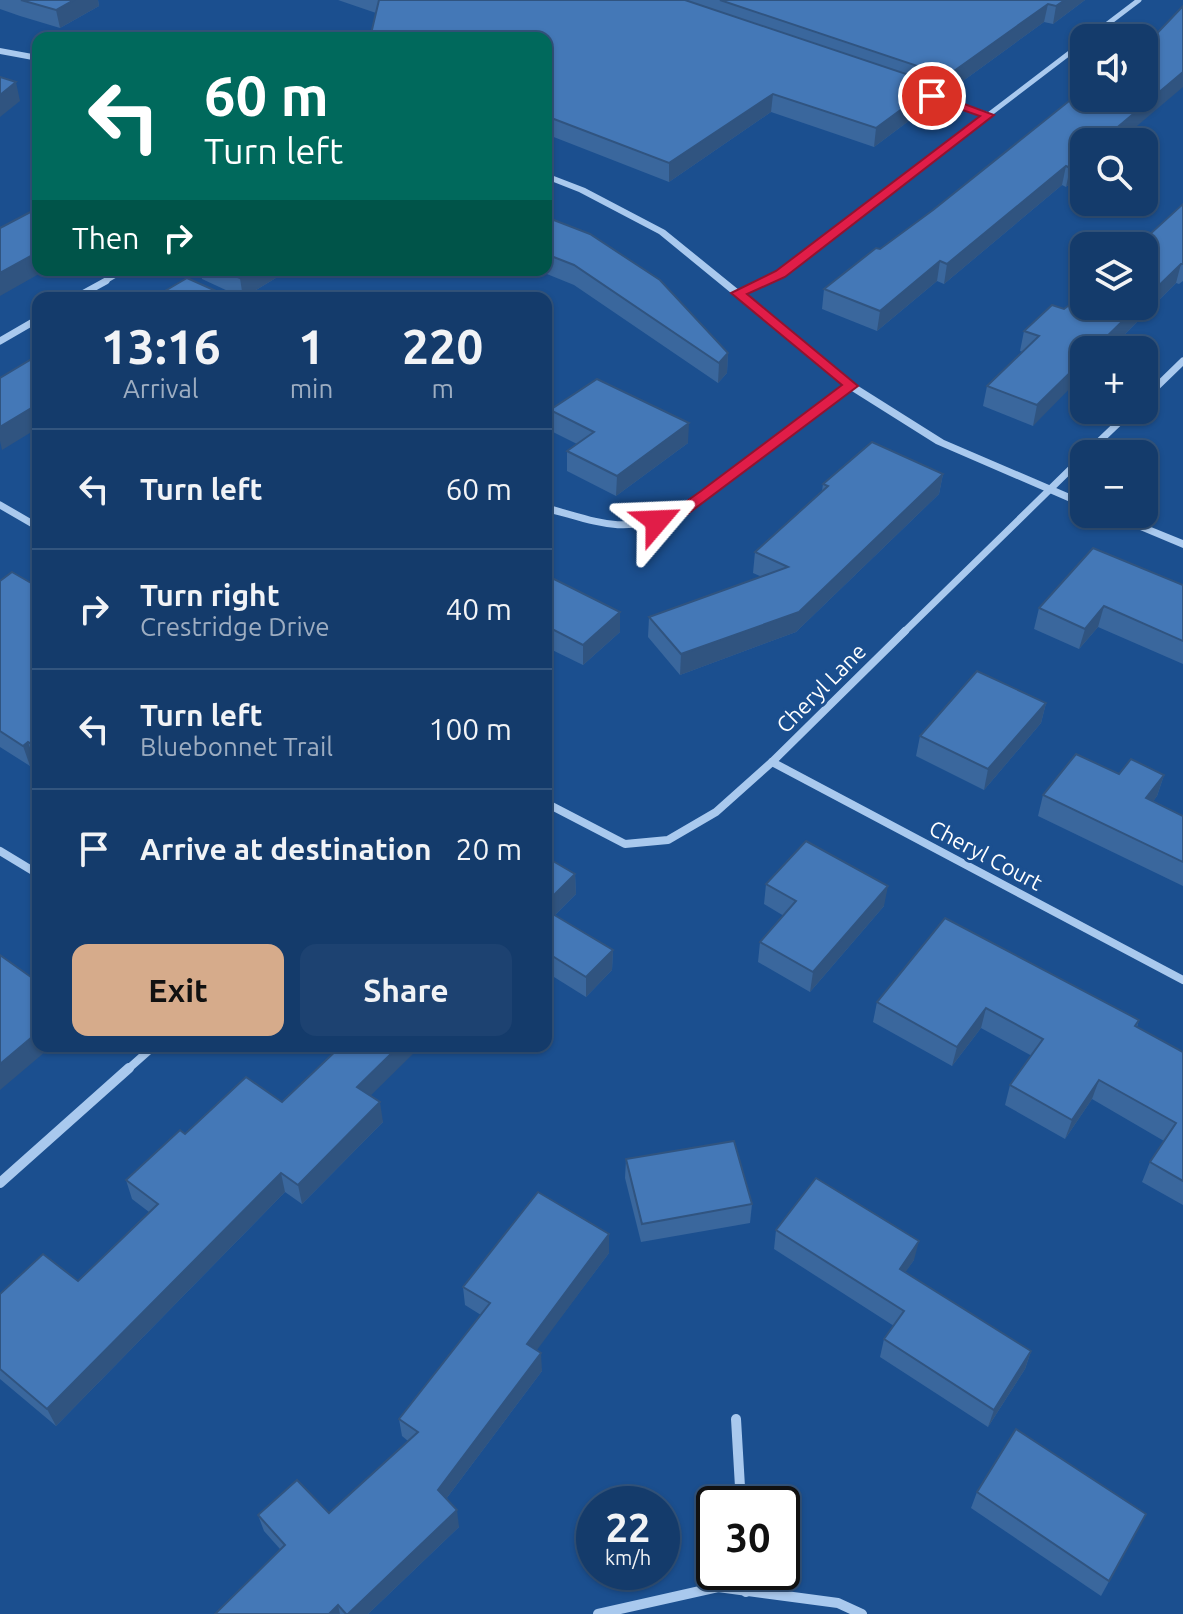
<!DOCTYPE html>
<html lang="en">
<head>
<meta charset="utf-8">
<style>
	:root { --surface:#143b6b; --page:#1d4271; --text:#f1f3f6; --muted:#9dadc1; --line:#33557e; --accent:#d6ab8b }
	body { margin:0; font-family:Ubuntu,sans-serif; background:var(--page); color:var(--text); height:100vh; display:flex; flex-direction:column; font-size:30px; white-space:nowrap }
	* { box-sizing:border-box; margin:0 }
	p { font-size:26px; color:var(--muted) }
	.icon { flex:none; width:44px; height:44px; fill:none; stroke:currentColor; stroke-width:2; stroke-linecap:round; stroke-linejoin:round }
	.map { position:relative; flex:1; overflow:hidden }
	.side { position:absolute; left:32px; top:292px; width:520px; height:760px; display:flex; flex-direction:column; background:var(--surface); border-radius:16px; box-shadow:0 2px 6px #0004,0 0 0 2px var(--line) }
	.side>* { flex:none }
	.top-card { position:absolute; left:32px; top:32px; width:520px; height:244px; border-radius:16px; box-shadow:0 2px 6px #0004,0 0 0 2px var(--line); background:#00695c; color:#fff; overflow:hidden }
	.buttons { position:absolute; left:1070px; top:24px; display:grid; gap:16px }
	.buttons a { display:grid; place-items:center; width:88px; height:88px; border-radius:16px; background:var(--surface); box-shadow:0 2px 6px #0004,0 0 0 2px var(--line); font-size:40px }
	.speed { position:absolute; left:576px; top:1486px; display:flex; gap:16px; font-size:40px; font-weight:700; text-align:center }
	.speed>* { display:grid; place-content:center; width:104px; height:104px; border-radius:50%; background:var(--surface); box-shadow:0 2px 6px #0004,0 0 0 2px var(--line); line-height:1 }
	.speed small { font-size:20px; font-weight:400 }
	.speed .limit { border:4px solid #111; border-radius:12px; background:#fff; color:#111 }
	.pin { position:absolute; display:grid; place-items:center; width:68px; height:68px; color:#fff; margin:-34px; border:4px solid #fff; border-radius:50%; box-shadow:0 2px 8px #0007 }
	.me { position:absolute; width:88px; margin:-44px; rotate:64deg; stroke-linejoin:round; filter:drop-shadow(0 0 6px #0008) }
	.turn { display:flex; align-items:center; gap:28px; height:168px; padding:0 40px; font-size:36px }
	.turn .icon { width:104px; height:104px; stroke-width:2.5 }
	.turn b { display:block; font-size:56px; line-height:68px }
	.then { display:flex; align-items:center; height:76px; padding:0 40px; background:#0003; gap:16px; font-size:30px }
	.eta { display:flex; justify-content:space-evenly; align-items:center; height:136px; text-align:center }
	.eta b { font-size:48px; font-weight:700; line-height:56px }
	.action { display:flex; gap:16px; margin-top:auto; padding:16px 40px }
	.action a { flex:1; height:92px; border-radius:16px; background:var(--accent); color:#111; font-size:32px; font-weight:700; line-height:92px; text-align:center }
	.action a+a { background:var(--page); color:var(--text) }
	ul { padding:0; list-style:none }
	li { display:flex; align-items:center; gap:24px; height:120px; padding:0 40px; border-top:2px solid var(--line) }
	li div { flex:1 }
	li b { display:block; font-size:30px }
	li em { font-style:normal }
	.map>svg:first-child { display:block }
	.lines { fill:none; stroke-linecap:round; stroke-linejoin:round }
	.minor-far3 { stroke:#a9c9ee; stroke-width:5 }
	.minor-far2 { stroke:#a9c9ee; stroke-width:7 }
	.minor-far1 { stroke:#a9c9ee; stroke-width:8 }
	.minor { stroke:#a9c9ee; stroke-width:10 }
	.tertiary { fill:#a9c9ee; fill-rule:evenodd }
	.wall { fill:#3a679d }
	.shaded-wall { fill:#305480 }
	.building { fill:#4478b7; stroke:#305480; stroke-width:2 }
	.route { fill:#e11d48; stroke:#92132f; stroke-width:2 }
	.labels { text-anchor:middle; stroke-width:6; stroke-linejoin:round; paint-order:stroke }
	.street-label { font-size:22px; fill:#fff; stroke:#1b4f8f }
</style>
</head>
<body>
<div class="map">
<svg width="1183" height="1614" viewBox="0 0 1183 1614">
	<rect width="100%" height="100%" fill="#1b4f8f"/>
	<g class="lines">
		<g class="minor-far3">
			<path d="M1089,38L1139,0"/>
			<path d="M927,94L989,115"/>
			<path d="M102,283L124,270"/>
			<path d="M761,283L780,274L1084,42"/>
		</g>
		<g class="minor-far2">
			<path d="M738,293L766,281"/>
			<path d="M75,298L106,281"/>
			<path d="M0,341L38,319"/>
			<path d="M1144,399L1183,361"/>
			<path d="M1086,454L1132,410"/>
			<path d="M0,505L38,527"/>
			<path d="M546,508C602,523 617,533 675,516L851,386"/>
			<path d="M903,633L1084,456"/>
		</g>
		<g class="minor-far1">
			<path d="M772,762L1183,980"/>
			<path d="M546,803L625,844L668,840L716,812L772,762L905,631"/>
			<path d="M0,851L38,874"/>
			<path d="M127,1070L154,1046"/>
		</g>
		<g class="minor">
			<path d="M0,1183L129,1068"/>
			<path d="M736,1419L741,1504"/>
			<path d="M745,1572L746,1592"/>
			<path d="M598,1614L718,1587L838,1603L862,1614"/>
		</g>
		<g class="tertiary">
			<path d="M0,48L38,55V61L0,54Z"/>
			<path d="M546,173L585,188L665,230L855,384L944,440L1084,500V508L936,444L847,388L659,234L579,192L546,179Z"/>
			<path d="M1102,514H1119L1183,540V548Z"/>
		</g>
	</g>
	<g class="wall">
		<path d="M0,0H98L99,6L60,28L20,16L0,9Z"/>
		<path d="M338,0H1085L1053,24L1044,22L945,94L935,91L934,102L874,147L771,112L669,182L546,134V38L376,13Z"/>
		<path d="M1084,142V171L1066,187L1062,185L944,284L937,281L877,331L822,309L824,289L880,249Z"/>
		<path d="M1183,204V281L1179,284L1176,283L1109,350H1084L1033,426L983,406L987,386L1023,352L1020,351L1024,331L1064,309L1084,294Z"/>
		<path d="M546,217L728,353L727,373L718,383L574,285L537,270H546Z"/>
		<path d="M201,270H289L243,298L202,279Z"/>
		<path d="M550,410L688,443L616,496L567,471V451L577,444L551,431Z"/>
		<path d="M943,474L939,494L796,632L680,675L648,637L649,617L762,577L753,573L755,552L822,491L823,484Z"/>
		<path d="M546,575L620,632L583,665L546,647Z"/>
		<path d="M0,581L38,587V765L35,762L30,766L0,747Z"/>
		<path d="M1183,585V664L1098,627L1079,649L1034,629L1039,608Z"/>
		<path d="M1046,703L1041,723L984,790L916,756L920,736Z"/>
		<path d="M1119,774L1164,775L1157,796L1153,801L1183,816V886L1038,816L1043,795Z"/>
		<path d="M546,857L575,874L576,894L555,915L613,950L612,970L586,997L546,972Z"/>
		<path d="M766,884L884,906L810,992L758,962L760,942L784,916L764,904Z"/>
		<path d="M945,918L1139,1020L1137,1027L1183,1052V1205L1142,1182L1150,1162L1164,1141L1092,1099L1065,1139L1005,1105L1010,1085L1032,1056L981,1028L952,1066L873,1022L877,1002Z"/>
		<path d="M371,1096L383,1122L302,1204L285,1192L56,1426L0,1379V1294L78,1281L149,1212L132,1199L126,1180L185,1134L282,1102Z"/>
		<path d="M626,1159L752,1204L750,1223L641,1242L625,1178Z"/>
		<path d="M776,1230L914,1260L905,1272L1031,1351L1025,1369L988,1427L880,1357L884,1339L894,1326L774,1249Z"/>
		<path d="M609,1253L536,1350L542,1371L446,1499L459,1527L368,1614H215L280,1549L264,1531L258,1515L329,1513L408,1441L402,1436L399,1419L481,1315L465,1305L463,1287Z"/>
		<path d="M977,1492L1146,1514L1101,1596L971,1508Z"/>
	</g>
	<g class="shaded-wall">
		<path d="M74,0H98L99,6L60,28L56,10Z"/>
		<path d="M1065,0H1085L1053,24L1056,6Z"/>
		<path d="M1048,4L1044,22L945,94L947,76Z"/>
		<path d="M1183,72V87L1118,142H1100Z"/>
		<path d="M16,82L20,101L0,117V95Z"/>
		<path d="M936,84L934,102L874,147L876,128Z"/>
		<path d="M773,94L771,112L669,182V163Z"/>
		<path d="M1084,156V171L1066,187L1070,168Z"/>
		<path d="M1066,166L1062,185L944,284L947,264Z"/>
		<path d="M38,252V270H46L0,296V273Z"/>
		<path d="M940,261L937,281L877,331L880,311Z"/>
		<path d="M1181,264L1176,283L1109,350H1093L1138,306H1144V300Z"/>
		<path d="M253,270H289L243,298L240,278Z"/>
		<path d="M728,353L727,373L718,383L719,363Z"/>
		<path d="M1084,359V374L1033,426L1037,405Z"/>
		<path d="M38,404V428L2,450L0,441V427Z"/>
		<path d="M689,423L688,443L616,496L617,476Z"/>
		<path d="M943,474L939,494L796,632L680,675L681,654Z"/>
		<path d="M1104,606L1098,627L1079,649L1085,629Z"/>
		<path d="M620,612V632L583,665V645Z"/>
		<path d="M1046,703L1041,723L984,790L988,769Z"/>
		<path d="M28,742L35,762L30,766L23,746Z"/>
		<path d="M1164,775L1157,796L1140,819L1146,798Z"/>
		<path d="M575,874L576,894L546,924V903Z"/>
		<path d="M888,886L884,906L810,992L813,972Z"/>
		<path d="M613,950L612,970L586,997V977Z"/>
		<path d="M986,1008L981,1028L952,1066L957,1047Z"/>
		<path d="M38,1032V1046H52L0,1090V1064Z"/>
		<path d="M399,1046H421L360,1106L357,1087Z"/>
		<path d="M1099,1080L1092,1099L1065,1139L1072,1120Z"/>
		<path d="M380,1102L383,1122L302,1204L298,1185Z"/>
		<path d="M281,1173L285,1192L56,1426L47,1409Z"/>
		<path d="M609,1234V1253L528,1362L527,1344Z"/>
		<path d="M919,1241L914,1260L895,1287L900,1269Z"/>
		<path d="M1031,1351L1025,1369L988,1427L994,1410Z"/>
		<path d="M541,1353L542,1371L440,1507L438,1490Z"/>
		<path d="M457,1510L459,1527L368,1614H348Z"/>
		<path d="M338,1605L340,1614H329Z"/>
	</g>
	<g class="building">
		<path d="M21,0H74L56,10Z"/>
		<path d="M379,0H685L936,84L876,128L773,94L669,163L546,116V38H370Z"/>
		<path d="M720,0H1065L1056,6L1048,4L947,76Z"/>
		<path d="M1183,6V72L1100,142H1084V156L1070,168L1066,166L947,264L940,261L880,311L824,289L876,248L880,249L933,210L1084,89V98H1144V47Z"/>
		<path d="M0,77L16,82L0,95Z"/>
		<path d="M1183,204V264H1181L1144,300V246H1137Z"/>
		<path d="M38,208V252L0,273V228Z"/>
		<path d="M546,217L590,234L660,280L728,353L719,363L574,265L546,254Z"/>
		<path d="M222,270H253L240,278Z"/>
		<path d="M187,278L225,295L220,298H153Z"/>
		<path d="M1084,294V306H1138L1093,350H1084V359L1037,405L987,386L1039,336L1024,331L1052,305L1064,309Z"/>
		<path d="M30,360L38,365V404L0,427V378Z"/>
		<path d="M597,379L689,423L617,476L567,451L594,432L550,410Z"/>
		<path d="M872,442L943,474L799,612L681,654L649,617L788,567L755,552L828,486L823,484Z"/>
		<path d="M1093,548L1183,585V641L1104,606L1085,629L1039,608Z"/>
		<path d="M12,572L38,587V748L28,742L23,746L0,731V581Z"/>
		<path d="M546,575L620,612L583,645L546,626Z"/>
		<path d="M977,671L1046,703L988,769L920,736Z"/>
		<path d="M1076,754L1119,774L1131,759L1164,775L1146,798L1183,816V862L1043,795Z"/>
		<path d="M806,841L888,886L813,972L760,942L796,901L766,884Z"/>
		<path d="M546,857L575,874L546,903Z"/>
		<path d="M546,910L613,950L586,977L546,952Z"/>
		<path d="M945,918L1139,1020L1135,1026L1183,1052V1181L1150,1162L1176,1123L1099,1080L1072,1120L1010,1085L1043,1039L986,1008L957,1047L877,1002Z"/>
		<path d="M0,955L38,982V1032L0,1064Z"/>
		<path d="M341,1046H399L357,1087L380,1102L298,1185L281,1173L47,1409L0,1369V1294L43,1254L78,1281L158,1204L126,1180L180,1130L185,1134L246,1077L282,1102Z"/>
		<path d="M734,1141L752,1204L642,1224L626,1159Z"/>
		<path d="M816,1178L919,1241L900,1269L1031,1351L994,1410L884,1339L904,1311L776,1230Z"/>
		<path d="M538,1192L609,1234L527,1344L541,1353L438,1490L457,1510L348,1614H346L338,1605L329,1614H215L285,1545L258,1515L297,1480L329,1513L418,1432L399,1419L490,1303L463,1287Z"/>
		<path d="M1016,1429L1146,1514L1109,1581L977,1492Z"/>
	</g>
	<path class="route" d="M932,92L994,115L785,277L747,294L858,386L681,519L652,525V518L670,513L701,491L842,385L731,293L776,271L980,116L928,98V93Z"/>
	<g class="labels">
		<g class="street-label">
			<text transform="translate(821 688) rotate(-45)" y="8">Cheryl Lane</text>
			<text transform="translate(986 855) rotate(28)" y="8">Cheryl Court</text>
		</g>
	</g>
</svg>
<div class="buttons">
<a><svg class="icon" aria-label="sound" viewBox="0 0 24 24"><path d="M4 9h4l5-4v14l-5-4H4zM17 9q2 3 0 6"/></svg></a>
<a><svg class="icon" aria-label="search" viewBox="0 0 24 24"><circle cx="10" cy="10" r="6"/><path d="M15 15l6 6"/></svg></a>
<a><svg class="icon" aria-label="layers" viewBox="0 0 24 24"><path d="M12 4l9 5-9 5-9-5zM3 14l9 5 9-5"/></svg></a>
<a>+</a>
<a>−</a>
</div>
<div class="speed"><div>22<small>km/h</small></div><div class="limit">30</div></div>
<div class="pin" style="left:932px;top:96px;background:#d93025"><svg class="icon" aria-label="arrive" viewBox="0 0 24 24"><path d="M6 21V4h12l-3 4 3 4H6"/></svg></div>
<svg class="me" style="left:657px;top:521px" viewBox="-20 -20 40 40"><path d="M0-17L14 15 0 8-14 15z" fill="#e11d48" stroke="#fff" stroke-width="4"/></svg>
<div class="top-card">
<div class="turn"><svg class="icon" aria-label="left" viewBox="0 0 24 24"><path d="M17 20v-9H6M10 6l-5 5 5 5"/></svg><div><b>60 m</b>Turn left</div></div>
<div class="then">Then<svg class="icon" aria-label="right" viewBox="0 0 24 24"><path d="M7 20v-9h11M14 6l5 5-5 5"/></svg></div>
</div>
<section class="side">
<div class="eta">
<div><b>13:16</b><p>Arrival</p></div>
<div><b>1</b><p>min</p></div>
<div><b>220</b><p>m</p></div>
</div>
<ul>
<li><svg class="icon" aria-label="left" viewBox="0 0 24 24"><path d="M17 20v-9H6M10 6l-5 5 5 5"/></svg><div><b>Turn left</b></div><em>60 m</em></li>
<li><svg class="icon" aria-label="right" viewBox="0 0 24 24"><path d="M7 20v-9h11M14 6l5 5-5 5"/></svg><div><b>Turn right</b><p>Crestridge Drive</p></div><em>40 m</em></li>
<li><svg class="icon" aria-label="left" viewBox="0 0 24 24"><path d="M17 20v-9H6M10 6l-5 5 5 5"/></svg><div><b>Turn left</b><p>Bluebonnet Trail</p></div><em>100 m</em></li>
<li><svg class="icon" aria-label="arrive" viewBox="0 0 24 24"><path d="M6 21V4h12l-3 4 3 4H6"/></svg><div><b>Arrive at destination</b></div><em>20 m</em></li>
</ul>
<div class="action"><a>Exit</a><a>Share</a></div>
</section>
</div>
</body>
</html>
